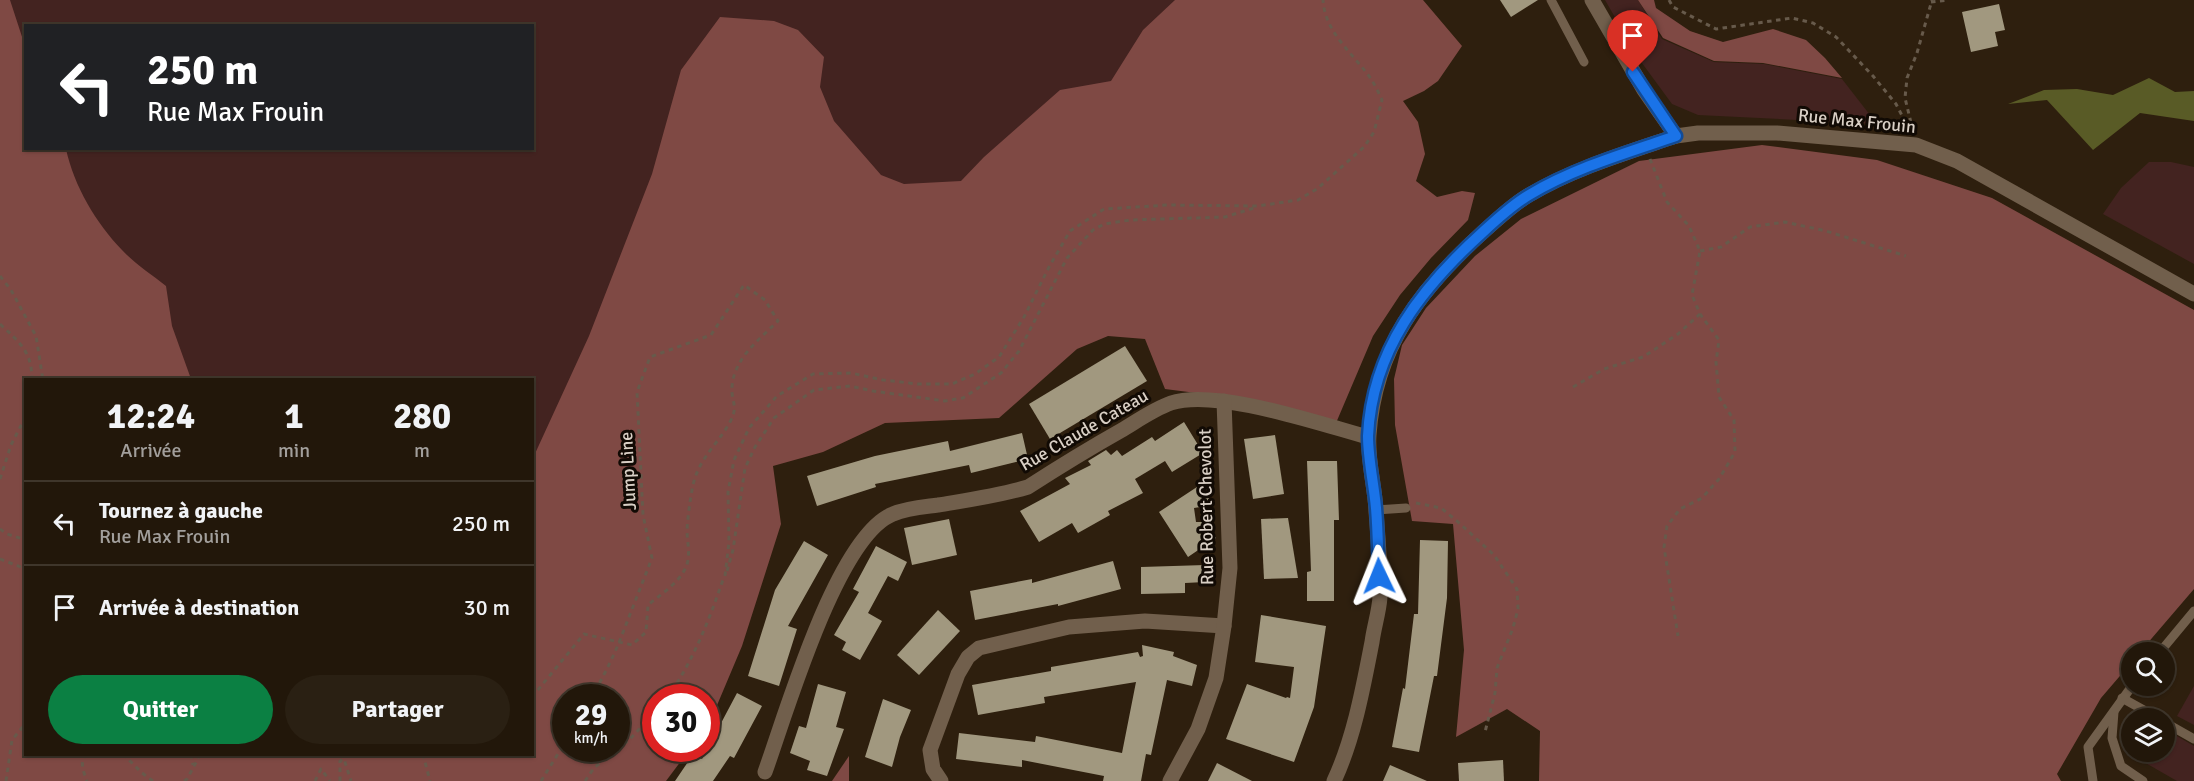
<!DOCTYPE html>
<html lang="fr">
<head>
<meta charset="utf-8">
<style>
	:root { --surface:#22170a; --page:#2a2013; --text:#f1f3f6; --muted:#a29f9c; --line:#3f362b; --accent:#0b8043 }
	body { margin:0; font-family:Signika,sans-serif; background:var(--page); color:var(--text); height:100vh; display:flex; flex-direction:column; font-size:22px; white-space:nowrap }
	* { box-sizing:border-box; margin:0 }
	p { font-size:20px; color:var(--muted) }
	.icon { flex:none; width:33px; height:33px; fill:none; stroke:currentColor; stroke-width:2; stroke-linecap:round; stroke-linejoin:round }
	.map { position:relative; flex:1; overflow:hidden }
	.side { position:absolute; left:24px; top:378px; width:510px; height:378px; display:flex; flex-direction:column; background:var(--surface); border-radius:0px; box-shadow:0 2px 4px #0004,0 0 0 2px var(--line) }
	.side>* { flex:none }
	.hud { position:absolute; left:24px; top:24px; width:510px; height:126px; border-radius:0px; box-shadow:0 2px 4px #0004,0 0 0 2px var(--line); background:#202124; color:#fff; overflow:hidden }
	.buttons { position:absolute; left:2121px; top:642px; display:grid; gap:12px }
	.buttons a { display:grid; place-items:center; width:54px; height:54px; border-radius:50%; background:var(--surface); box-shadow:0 2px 4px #0004,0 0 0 2px var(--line); font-size:30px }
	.speed { position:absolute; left:552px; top:684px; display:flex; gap:12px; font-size:30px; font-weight:700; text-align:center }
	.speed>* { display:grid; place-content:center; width:78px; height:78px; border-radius:50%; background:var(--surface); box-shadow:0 2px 4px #0004,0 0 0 2px var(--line); line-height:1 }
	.speed small { font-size:15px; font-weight:400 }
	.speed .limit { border:9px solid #d22; background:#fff; color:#111 }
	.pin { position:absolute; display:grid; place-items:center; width:51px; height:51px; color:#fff; margin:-62px -26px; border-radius:50% 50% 50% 0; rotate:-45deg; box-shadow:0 0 6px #0007 }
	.pin .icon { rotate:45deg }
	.me { position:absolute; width:66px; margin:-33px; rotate:358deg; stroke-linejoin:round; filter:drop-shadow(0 0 4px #0008) }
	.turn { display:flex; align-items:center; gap:21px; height:126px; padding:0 24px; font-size:27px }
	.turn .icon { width:78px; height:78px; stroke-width:2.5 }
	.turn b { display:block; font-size:42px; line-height:51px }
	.eta { display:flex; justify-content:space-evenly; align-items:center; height:102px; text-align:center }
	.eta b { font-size:36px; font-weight:700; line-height:42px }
	.primary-button { display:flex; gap:12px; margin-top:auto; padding:12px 24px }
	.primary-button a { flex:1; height:69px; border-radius:36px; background:var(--accent); color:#fff; font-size:24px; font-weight:700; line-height:69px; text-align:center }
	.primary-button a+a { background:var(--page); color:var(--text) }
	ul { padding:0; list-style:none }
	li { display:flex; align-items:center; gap:18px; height:84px; padding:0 24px; border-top:2px solid var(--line) }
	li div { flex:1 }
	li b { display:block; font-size:22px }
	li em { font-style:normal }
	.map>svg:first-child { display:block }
	.green { fill:#432320; fill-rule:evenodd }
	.forest { fill:#7f4944; fill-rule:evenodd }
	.water { fill:#595b26 }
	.building { fill:#a1987f }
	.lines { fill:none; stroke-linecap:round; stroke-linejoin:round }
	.path { stroke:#675a4b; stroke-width:3; stroke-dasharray:4.5 4.5; stroke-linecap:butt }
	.lane { stroke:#715f4c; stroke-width:9 }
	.street { stroke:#715f4c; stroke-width:15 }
	.secondary { stroke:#715f4c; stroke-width:15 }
	.route-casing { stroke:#114b97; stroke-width:15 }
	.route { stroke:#1a73e8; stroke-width:10 }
	.labels { text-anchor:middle; stroke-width:6; stroke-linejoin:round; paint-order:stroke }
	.street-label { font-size:18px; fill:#d9cfc5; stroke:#110a04 }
</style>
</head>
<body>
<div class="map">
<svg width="2194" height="781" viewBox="0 0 2194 781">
	<rect width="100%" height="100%" fill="#2e1f0e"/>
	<g class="green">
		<path d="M0,0H1266L811,351L566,698L532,754V380L98,379L0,230ZM26,26H532V148H26Z"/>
		<path d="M1605,0H1638L1662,39L1714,62L1764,64L1842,79L1877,124L1698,115L1672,104L1639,59Z"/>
		<path d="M2149,162H2171L2194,167V264L2103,214L2121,188Z"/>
		<path d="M2194,686V725L2177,716Z"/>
		<path d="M2165,729L2194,746V781H2177L2123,750L2131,735L2132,752H2164Z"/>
	</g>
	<g class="forest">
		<path d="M0,0H10L25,46L26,148L66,149C74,186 96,223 122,250C135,264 151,274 166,286L172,326L191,379L26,380V754H532L533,458L589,336L652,174L681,70L720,17L774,21L798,30L824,57L820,87L834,121L881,175L904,184L961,181L984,157L1060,90L1111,81L1143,30L1175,0H1423L1462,46L1438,81L1424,91L1403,101L1418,122L1425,154L1416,181L1437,197L1462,191L1475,193L1468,220L1431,258L1400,295L1373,336L1336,423L1243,399L1165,389L1145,339L1108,336L1077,349L999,418L885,423L823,452L773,466L781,524L742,646L707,729L706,698H656V748L696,749L687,753L666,781H0ZM566,698H616V748H566Z"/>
		<path d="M1638,0H1654L1656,8L1690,31L1723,42L1773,29L1806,40L1825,58L1842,78L1763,63L1714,61L1663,38Z"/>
		<path d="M1762,145L1877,160L1992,198L2194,310V589L2140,652H2132L2131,663L2101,698L2057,774L2061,781H1539L1540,731L1507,709L1456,737L1464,650L1453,524L1412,521L1395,425L1394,379L1402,345L1426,308L1475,256L1521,219L1639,161Z"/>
		<path d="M849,756V781H832Z"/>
	</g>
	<path class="water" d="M2149,78L2175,92L2194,91V121L2140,113L2093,150L2047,100L2008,104L2044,90L2077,89L2113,95Z"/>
	<g class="building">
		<path d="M1500,0H1538L1511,17Z"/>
		<path d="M1999,4L2005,30L1995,32L1998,46L1971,52L1962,12Z"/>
		<path d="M1125,346L1147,381L1050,439L1029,404Z"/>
		<path d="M1184,422L1203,453L1172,472L1165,461L1135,479L1143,493L1108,511L1110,515L1078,533L1072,523L1039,542L1020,511L1070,484L1065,478L1091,465L1088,461L1106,450L1111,455L1117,450L1122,456L1152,437L1155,441Z"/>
		<path d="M1022,433L1028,459L971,473L969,465L875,484L876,487L817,506L807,476L875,456L948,441L950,451Z"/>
		<path d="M1275,435L1284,494L1253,499L1244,439Z"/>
		<path d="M1307,461H1337L1339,520H1334V601H1307V572L1311,571Z"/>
		<path d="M1200,485L1213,505L1194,508L1196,522H1205L1216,538L1188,557L1159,512Z"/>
		<path d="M1288,518L1298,578L1264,579L1261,519Z"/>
		<path d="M949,519L957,555L912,565L904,528Z"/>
		<path d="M1420,540L1448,541L1447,598L1437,676H1434L1419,752L1392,747L1403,688L1405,689L1414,614H1418Z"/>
		<path d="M804,541L828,555L788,626L797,629L779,686L748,676L775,590Z"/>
		<path d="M876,546L907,562L898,581L888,576L868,613L882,621L860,660L842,650L846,642L834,635L859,592L853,589Z"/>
		<path d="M1113,561L1121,589L1058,606V604L975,620L970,591L1032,579V583Z"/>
		<path d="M1205,565V582L1185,583V593L1141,594V567Z"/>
		<path d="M938,610L960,631L919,675L897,655Z"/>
		<path d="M1261,615L1326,626L1314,707L1294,762L1226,739L1247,684L1286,698L1287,697L1290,698L1294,667L1255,662Z"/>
		<path d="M1142,645L1174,652L1173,656L1197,665L1192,686L1167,680L1151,755L1146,754L1141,781H1103L1104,776L1022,760V767L956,759L959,733L1035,742L1036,736L1122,753L1136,682L1044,697L1045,703L978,715L972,685L1051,671V667L1138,652L1140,657L1143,656Z"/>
		<path d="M818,684L846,692L836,727L844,729L827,776L807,770L810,761L790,753L799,726L806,728Z"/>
		<path d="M737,693L762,706L734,758L730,756L713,781H675L694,753L702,759Z"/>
		<path d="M883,699L911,710L900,737L892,767L865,757Z"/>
		<path d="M1503,760L1504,781H1459L1458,763Z"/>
		<path d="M1217,763L1252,781H1208Z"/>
		<path d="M1390,765L1427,781H1383Z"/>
	</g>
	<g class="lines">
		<g class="path">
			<path d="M1669,0L1673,7L1716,29L1792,18L1813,23L1836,37L1873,76L1896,104L1909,129"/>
			<path d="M1931,2L1948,0"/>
			<path d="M1913,131L1905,98L1907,78L1917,53L1932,0"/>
			<path d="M1650,159L1667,202L1689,226L1700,251L1692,295L1700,314L1719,340L1716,362L1719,397L1734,420L1735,452L1719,479L1702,498L1680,509L1667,526L1664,547L1678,636"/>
			<path d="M1700,251L1721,247L1750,227L1785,222L1826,231L1906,256"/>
			<path d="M0,276L11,290L36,336L43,380"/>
			<path d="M0,324C19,342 32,351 32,380"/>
			<path d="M1573,387L1604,369L1643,357L1678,334L1700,314"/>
			<path d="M0,479L11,445L26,416"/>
			<path d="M1416,503L1441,508L1457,521L1494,555L1517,589L1518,609L1513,628L1497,668L1495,693L1485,732"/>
			<path d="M0,529L7,534L26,540"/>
			<path d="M0,559L26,569"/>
			<path d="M727,571L733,550L745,468L755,447L774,418L814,390L850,386L873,391L945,401L963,398L1001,373L1019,351L1067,258L1093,230L1104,224L1130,220L1225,217L1254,208"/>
			<path d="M725,576L729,542L728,492L734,460L749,428L777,396L813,374L851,373L883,380L918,384H952L975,374L999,357L1024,317L1049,267L1070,231L1104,209L1168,205L1258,206L1298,200L1317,189L1364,147L1374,132L1382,100C1379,93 1375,85 1371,79C1353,53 1325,33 1323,0"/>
			<path d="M532,697L584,634L632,645L646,632L648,605C661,594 679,583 686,567C691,555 687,542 687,530C688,515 690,500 693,485C699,458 718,444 730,422C739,406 731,402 732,387C734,358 759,340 778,321L765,300L744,285L711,335L650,357L637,392L643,515L652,558L620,640C612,660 602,679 591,698"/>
			<path d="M667,698C694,660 709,620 724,577"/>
			<path d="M86,754C79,762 84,773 87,781"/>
			<path d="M123,754L142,773L153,781"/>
			<path d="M191,754L193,765"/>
			<path d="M423,754L430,781"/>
			<path d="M6,781L12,740L26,723"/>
			<path d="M184,781L187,779L198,759L199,754"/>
			<path d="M315,781L321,769L330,781"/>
			<path d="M340,781V761L344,759L351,781"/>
			<path d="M541,781L566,741"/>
			<path d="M585,781L594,768L630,739L656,711"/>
		</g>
		<g class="lane">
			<path d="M1551,0L1584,62"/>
			<path d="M1376,510L1406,508"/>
			<path d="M2160,652L2194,611"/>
			<path d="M2122,698L2158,718"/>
			<path d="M2114,712L2112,738L2121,766L2143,781"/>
			<path d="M2164,722L2194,739"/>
			<path d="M2093,781L2088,747L2132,686"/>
		</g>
		<g class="street">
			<path d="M765,772C786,714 837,536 893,514C907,508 923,507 938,505C968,500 998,496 1028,487C1059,467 1090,448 1122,430C1137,421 1154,409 1171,403C1216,388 1320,424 1368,437"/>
			<path d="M941,781L933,769L930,750L958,674L968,657L979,648L1069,627L1145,621L1224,626"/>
			<path d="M1170,781L1198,729L1216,678L1224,626L1230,568L1224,401"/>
			<path d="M1334,781C1354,738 1363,688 1372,642C1374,627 1379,612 1380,597C1381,569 1378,539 1376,511C1375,486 1367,460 1369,435C1375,347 1420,289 1483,232C1498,219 1513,204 1529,195C1575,168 1626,153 1676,136"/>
		</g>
		<path class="secondary" d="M1592,0L1644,90L1676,136L1698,133H1777L1916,145L1957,161L2194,294"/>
	</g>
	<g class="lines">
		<defs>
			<path id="route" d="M1379,576C1378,554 1378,531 1376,508C1374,485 1368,459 1368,436C1372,350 1422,287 1483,232C1497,219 1512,205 1529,195C1574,168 1626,153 1676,136L1633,72"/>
		</defs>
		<use href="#route" class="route-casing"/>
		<use href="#route" class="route"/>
	</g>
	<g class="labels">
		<g class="street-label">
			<text transform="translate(1857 121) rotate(6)" y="6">Rue Max Frouin</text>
			<text transform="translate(1084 430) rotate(-30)" y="6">Rue Claude Cateau</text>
			<text transform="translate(628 471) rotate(-93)" y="6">Jump Line</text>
			<text transform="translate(1206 507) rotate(-91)" y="6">Rue Robert Chevolot</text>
		</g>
	</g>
</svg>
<div class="buttons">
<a><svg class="icon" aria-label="search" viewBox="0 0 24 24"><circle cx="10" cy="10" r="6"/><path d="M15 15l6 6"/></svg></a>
<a><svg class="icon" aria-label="layers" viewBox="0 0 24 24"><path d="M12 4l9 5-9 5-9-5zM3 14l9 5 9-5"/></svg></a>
</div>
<div class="speed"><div>29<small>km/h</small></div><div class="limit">30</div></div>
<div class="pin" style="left:1633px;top:72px;background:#d93025"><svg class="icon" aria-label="arrive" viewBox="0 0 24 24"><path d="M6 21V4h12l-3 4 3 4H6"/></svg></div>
<svg class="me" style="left:1379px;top:576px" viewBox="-20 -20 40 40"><path d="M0-17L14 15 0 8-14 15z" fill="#1a73e8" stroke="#fff" stroke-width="4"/></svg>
<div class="hud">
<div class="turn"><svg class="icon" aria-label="left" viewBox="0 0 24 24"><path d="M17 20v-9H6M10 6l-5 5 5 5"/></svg><div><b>250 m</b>Rue Max Frouin</div></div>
</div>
<section class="side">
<div class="eta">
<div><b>12:24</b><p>Arrivée</p></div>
<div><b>1</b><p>min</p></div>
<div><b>280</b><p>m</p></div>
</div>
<ul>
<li><svg class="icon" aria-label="left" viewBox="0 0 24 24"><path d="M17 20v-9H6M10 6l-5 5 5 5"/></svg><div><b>Tournez à gauche</b><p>Rue Max Frouin</p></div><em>250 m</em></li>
<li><svg class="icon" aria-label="arrive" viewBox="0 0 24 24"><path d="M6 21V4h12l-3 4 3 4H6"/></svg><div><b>Arrivée à destination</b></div><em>30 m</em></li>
</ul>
<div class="primary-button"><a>Quitter</a><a>Partager</a></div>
</section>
</div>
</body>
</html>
